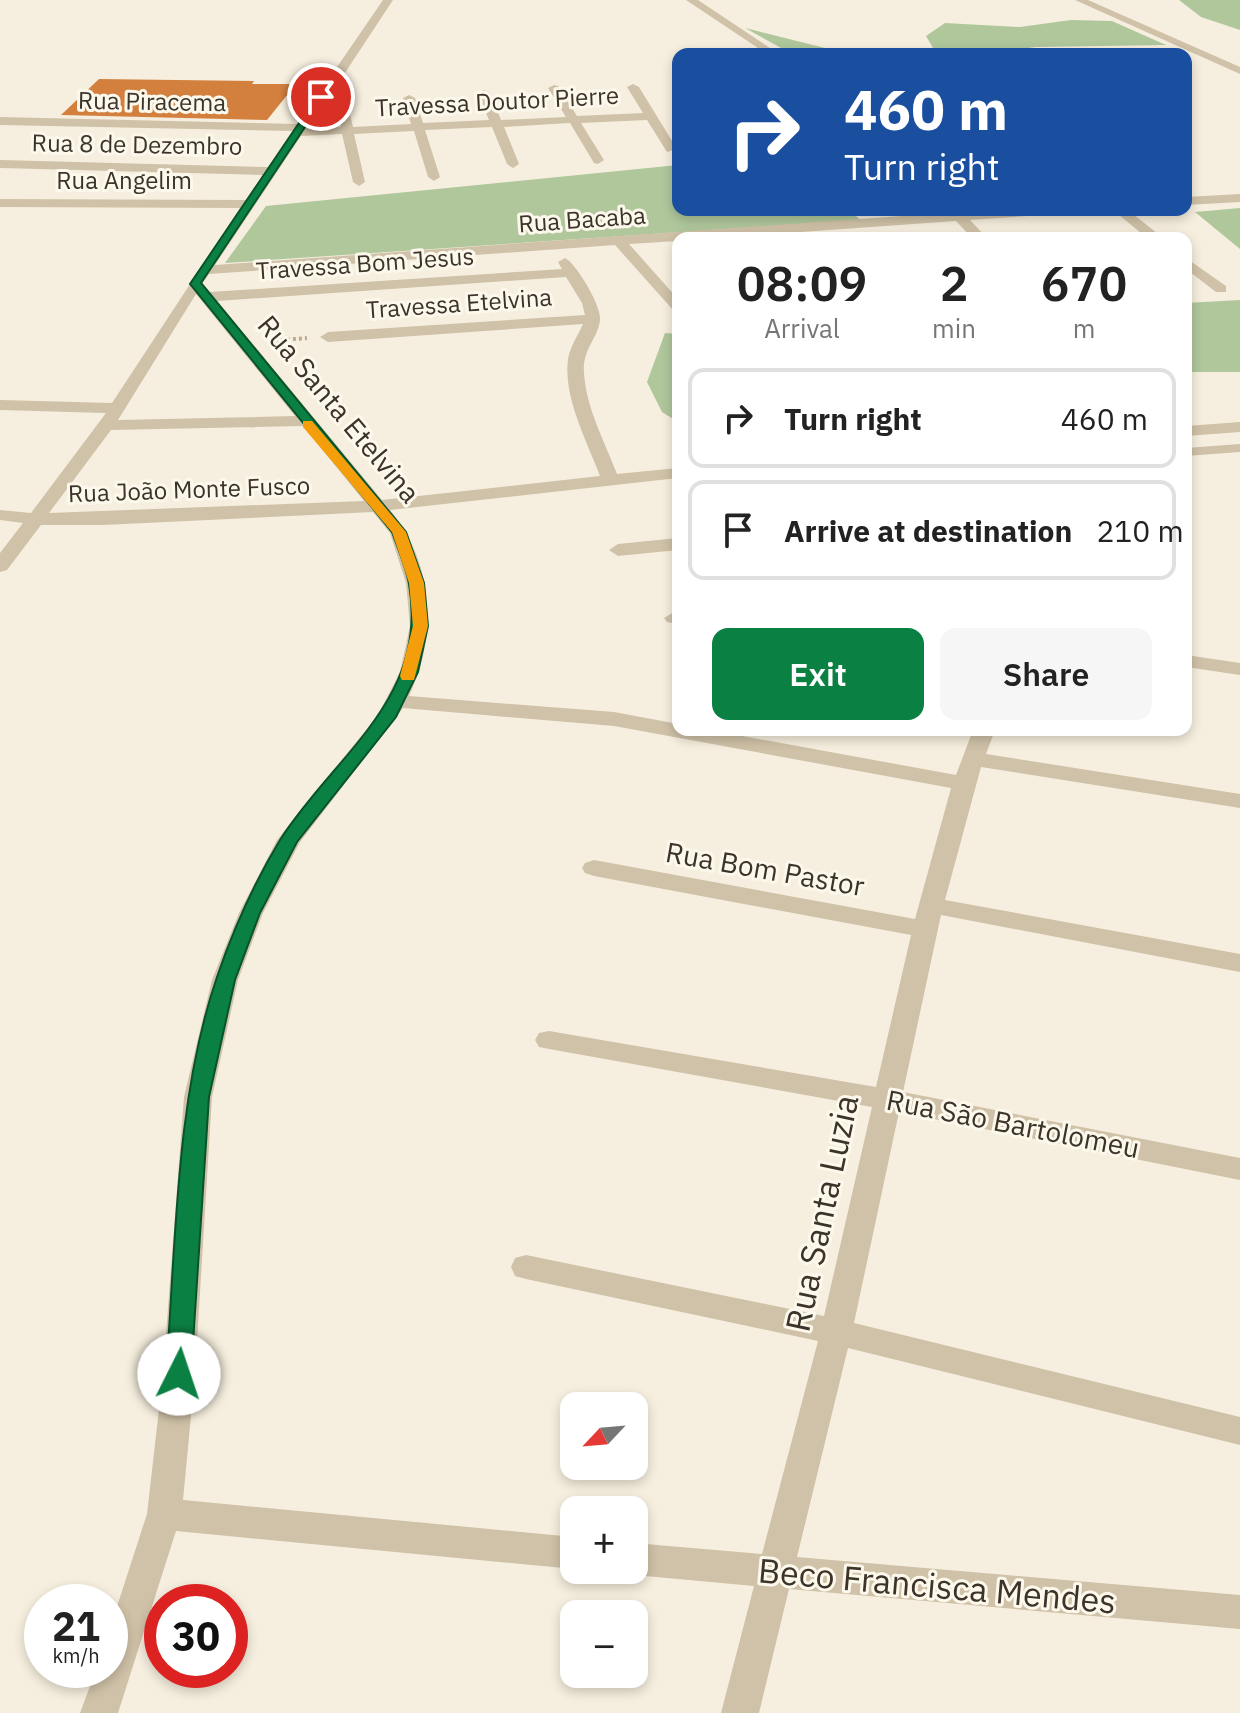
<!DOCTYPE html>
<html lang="en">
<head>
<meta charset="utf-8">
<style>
	:root { --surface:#fff; --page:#f6f6f6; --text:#222; --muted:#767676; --line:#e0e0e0; --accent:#0b8043 }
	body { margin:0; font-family:"IBM Plex Sans",sans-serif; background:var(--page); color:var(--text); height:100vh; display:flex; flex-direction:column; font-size:30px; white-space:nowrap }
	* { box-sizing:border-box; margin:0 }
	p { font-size:26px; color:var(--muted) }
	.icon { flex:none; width:44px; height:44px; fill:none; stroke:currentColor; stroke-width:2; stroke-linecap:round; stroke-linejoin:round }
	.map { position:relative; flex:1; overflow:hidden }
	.side { position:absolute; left:672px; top:232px; width:520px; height:504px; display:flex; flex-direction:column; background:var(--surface); border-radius:16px; box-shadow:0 4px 12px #0003 }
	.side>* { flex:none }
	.top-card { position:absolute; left:672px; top:48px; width:520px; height:168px; border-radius:16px; box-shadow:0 4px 12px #0003; background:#1a4fa0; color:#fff; overflow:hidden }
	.needle { width:52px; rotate:244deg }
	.tools { position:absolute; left:560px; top:1392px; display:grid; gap:16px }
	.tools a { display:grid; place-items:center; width:88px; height:88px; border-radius:16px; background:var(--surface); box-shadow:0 4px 12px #0003; font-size:40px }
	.speed { position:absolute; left:24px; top:1584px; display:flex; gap:16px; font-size:40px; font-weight:700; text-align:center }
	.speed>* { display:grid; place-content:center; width:104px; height:104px; border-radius:50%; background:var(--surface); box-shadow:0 4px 12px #0003; line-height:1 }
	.speed small { font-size:20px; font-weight:400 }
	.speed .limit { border:12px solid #d22; background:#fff; color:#111 }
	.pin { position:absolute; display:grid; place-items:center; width:68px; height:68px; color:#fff; margin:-34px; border:4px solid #fff; border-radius:50%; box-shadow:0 2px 8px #0007 }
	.me { position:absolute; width:88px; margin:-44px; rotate:4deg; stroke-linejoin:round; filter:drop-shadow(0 0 6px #0008) }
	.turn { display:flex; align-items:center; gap:28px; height:168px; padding:0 40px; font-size:36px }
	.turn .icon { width:104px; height:104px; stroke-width:2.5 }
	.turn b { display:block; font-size:56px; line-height:68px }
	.eta { display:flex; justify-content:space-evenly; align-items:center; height:136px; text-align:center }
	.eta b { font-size:48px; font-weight:600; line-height:56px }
	.cta { display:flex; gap:16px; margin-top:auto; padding:16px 40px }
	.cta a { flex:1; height:92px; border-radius:16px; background:var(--accent); color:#fff; font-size:32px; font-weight:600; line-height:92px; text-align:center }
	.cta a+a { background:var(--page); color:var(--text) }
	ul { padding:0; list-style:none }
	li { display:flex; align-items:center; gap:24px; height:100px; margin:0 16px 12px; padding:0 24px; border:4px solid var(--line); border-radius:16px }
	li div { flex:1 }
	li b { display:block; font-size:30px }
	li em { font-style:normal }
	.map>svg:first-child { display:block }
	.green { fill:#b0c79c }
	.building { fill:#d3803f }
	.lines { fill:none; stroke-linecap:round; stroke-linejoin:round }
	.path { stroke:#bcac92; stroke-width:4; stroke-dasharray:3 3; stroke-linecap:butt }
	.lane { fill:#d0c2a8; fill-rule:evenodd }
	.street { fill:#d0c2a8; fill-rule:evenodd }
	.route { fill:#0b8043; stroke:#07532c; stroke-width:2 }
	.slow { fill:#f59e0b }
	.labels { text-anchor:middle; stroke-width:6; stroke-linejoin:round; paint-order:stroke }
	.far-street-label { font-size:24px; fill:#3c3329; stroke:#fcf8ec }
	.street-label { font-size:28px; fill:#3c3329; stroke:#fcf8ec }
	.near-street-label { font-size:34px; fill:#3c3329; stroke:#fcf8ec }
</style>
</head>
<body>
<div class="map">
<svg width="1240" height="1713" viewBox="0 0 1240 1713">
	<rect width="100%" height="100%" fill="#f6efdf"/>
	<g class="green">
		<path d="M1179,0H1240V30L1201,17Z"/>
		<path d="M1071,20L1112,21L1166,45L1036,47L1003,51L1008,54H792L745,28L841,52L936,53L926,36L945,23L1020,27Z"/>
		<path d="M678,165V210H848L861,220L225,263L266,206Z"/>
		<path d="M1240,208V249L1195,212Z"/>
		<path d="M1240,300V372H1186V303Z"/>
		<path d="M665,333L678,334V422L662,412L647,382Z"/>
	</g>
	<path class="building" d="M99,79L254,81L252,84H296L267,120L61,115Z"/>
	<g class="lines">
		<path class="path" d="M269,341L307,338"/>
		<path class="lane" d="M1240,444V452L1186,456V448Z"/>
		<g class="street">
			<path d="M383,0H393L308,129L341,127L335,101L341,98L347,101L353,127L411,124L403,98L409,95L415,98L423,123L489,120L478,93L484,90L490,93L501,120L566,117L548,88L554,85L558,86L577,116L643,113L627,87L633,84L639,87L677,149L667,152L647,120L581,123L604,160L598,164L594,163L570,123L504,127L519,164L513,168L507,164L492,127L425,130L440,177L434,181L428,177L414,131L354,134L365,182L359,186L353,182L342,134L301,136L215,265L958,212L1065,210L1058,214L970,220L987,238H972L956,221L718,238H678V241L629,244L678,299V311L673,310L615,245L209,274L202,284L210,292L562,269L558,262L565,258C575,262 602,306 600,320C598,339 582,349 584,373C586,408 605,442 617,474L678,468V478L390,510C434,563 438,635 409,696L614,712L678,724V730H710L956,775L973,730H995L986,754L1240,794V808L981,767L945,900L1240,954V972L941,915L903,1092L1240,1158V1180L899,1112L854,1323L1240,1417V1445L848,1348L797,1557L1240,1595V1629L789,1589L759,1713H721L754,1586L634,1575L621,1570H634V1543L762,1554L818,1341L526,1279L515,1276L511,1267L515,1258L526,1255L824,1316L872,1107L549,1049L539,1047L535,1040L539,1033L549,1031L876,1087L911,935L594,876L585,873L582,868L585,863L594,860L915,919L951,788L614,726L403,708L300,842L263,913L238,980L212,1097L195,1374L183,1500L574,1537V1569L176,1531L118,1713H80L96,1670H110V1628L147,1514L163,1374L184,1097L212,980L239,913L277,840L378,715L400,672L410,626L406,583L390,533L373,512L103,525H41L7,570L0,572V553L23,523L0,520V510L31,513L106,413L0,410V400L112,403L240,208L0,207V199L246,200L263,175L0,168V160L268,167L293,131L0,125V117L298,124ZM566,277L582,303L585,315L328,332L320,337L328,342L583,324C578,335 570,347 568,359C563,398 587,441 600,476L382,500L217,301ZM196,294L295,416L118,420ZM303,426L364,501L49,513L111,430Z"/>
			<path d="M686,0H698L779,54H767Z"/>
			<path d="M1075,0H1088L1240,67V74Z"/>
			<path d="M1240,194V202L1186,205V197Z"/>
			<path d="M1113,210H1128L1163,238H1147Z"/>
			<path d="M1186,258L1226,286V292H1216L1186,269Z"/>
			<path d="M1240,422V432L1186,436V426Z"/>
			<path d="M678,538V550L618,556L609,550L618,544Z"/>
			<path d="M674,612H678V624L667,622L664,618Z"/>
			<path d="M1186,655L1240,663V675L1186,667Z"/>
		</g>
	</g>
	<path class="route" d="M318,95L325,97L201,283L406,532L424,583L428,626L418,672L396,717L297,842L260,913L235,980L209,1097L191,1374L188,1381L179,1384L170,1381L166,1374C176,1246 175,1099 217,977C233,930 254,883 280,840C334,755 429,700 409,584C406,567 398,549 392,532L190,284Z"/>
	<path class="slow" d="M303,421H312L406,532L424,583L428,626L414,680H402L400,676L413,626L409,583L392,532L303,427Z"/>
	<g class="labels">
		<g class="far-street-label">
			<text transform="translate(152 102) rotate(1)" y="8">Rua Piracema</text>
			<text transform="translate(497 102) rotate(-3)" y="8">Travessa Doutor Pierre</text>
			<text transform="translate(137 145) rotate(1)" y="8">Rua 8 de Dezembro</text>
			<text x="124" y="189">Rua Angelim</text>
			<text transform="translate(582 220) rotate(-4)" y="8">Rua Bacaba</text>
			<text transform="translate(365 264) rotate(-4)" y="8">Travessa Bom Jesus</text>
			<text transform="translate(459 304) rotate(-4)" y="8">Travessa Etelvina</text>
			<text transform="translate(189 490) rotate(-2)" y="8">Rua João Monte Fusco</text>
		</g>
		<g class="street-label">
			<text transform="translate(339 409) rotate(50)" y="10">Rua Santa Etelvina</text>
			<text transform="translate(765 869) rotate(10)" y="10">Rua Bom Pastor</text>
			<text transform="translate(1013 1124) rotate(11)" y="10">Rua São Bartolomeu</text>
		</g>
		<g class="near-street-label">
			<text transform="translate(822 1213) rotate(-78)" y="12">Rua Santa Luzia</text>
			<text transform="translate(937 1586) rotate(5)" y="12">Beco Francisca Mendes</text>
		</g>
	</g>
</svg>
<div class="tools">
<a><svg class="needle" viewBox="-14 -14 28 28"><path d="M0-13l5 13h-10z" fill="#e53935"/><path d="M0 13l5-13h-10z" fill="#767676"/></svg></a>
<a>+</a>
<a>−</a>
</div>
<div class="speed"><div>21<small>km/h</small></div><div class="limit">30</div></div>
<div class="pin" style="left:321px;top:97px;background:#d93025"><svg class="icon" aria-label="arrive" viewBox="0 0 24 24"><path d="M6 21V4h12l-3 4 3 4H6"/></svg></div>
<svg class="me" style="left:179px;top:1374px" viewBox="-20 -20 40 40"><circle r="19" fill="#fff"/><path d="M0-13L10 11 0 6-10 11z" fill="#0b8043"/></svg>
<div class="top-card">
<div class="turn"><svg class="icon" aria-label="right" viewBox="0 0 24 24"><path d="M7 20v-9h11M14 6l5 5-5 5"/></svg><div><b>460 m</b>Turn right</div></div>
</div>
<section class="side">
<div class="eta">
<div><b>08:09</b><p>Arrival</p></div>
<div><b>2</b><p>min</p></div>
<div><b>670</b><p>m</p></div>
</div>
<ul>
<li><svg class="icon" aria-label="right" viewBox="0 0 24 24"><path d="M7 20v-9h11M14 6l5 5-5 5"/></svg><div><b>Turn right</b></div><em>460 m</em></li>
<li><svg class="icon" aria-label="arrive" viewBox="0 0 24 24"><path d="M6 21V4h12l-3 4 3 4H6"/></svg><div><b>Arrive at destination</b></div><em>210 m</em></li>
</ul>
<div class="cta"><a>Exit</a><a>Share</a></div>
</section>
</div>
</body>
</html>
